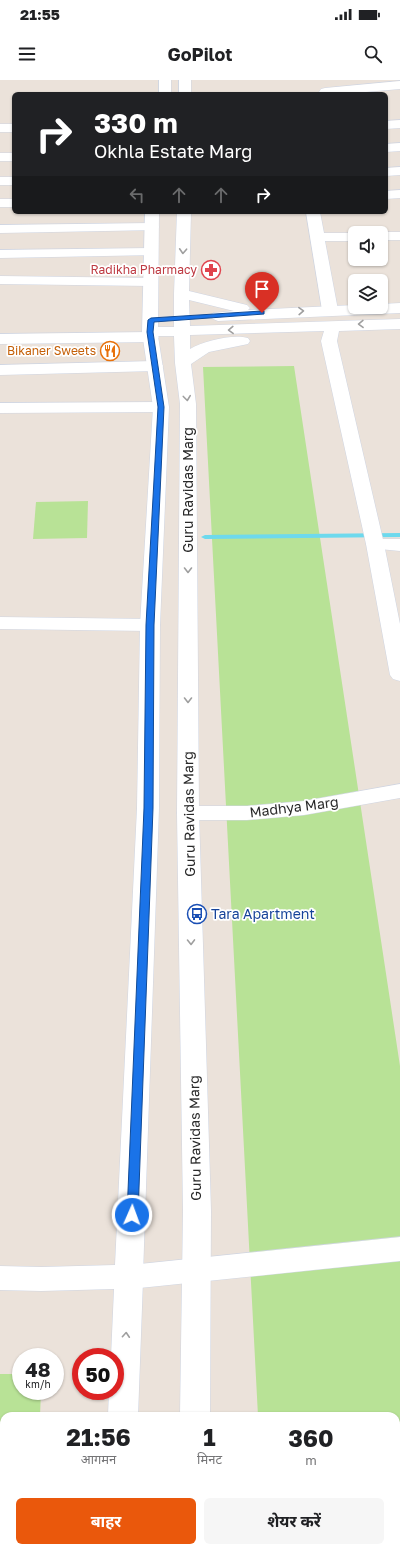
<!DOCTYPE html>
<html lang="hi">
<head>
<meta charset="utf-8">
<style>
	:root { --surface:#fff; --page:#f6f6f6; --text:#202124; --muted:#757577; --accent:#ea580c }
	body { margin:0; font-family:"Golos Text","Noto Sans Devanagari",sans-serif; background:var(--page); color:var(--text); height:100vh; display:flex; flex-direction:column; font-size:15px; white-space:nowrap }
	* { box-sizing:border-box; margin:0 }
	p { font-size:13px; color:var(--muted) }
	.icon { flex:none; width:22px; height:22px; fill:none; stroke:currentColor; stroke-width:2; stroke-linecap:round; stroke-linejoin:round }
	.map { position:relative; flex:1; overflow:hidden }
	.drawer { position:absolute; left:0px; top:1332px; width:400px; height:140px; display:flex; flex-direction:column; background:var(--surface); border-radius:12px 12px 0 0; box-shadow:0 1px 3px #0004 }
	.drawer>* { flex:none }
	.hud { position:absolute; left:12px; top:12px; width:376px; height:122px; border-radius:6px; box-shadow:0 1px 3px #0004; background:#202124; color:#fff; overflow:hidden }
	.buttons { position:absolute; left:348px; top:146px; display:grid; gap:8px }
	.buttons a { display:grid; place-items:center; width:40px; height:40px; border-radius:6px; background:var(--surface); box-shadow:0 1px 3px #0004; font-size:20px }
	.speed { position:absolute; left:12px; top:1268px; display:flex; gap:8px; font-size:20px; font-weight:700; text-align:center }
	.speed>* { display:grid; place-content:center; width:52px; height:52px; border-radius:50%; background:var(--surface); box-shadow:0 1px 3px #0004; line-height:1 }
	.speed small { font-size:10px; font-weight:400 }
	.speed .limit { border:6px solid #d22; background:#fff; color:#111 }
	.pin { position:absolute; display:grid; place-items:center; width:34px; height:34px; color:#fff; margin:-41px -17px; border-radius:50% 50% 50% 0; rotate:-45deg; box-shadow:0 0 4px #0007 }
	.pin .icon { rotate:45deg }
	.me { position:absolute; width:44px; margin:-22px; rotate:2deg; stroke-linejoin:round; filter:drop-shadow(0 0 3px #0008) }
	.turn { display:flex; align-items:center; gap:14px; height:84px; padding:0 16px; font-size:18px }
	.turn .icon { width:52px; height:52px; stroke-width:2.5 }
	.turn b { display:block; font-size:28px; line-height:34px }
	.lanes { display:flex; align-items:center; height:38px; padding:0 16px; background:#0003; justify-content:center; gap:20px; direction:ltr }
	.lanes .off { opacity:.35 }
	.eta { display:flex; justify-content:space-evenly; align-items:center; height:68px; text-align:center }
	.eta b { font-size:24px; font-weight:700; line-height:28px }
	.action { display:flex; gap:8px; margin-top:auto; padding:8px 16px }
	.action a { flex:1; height:46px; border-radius:6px; background:var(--accent); color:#fff; font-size:16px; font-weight:700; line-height:46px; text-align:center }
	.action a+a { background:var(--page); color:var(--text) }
	.status { display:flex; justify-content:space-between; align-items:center; height:28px; padding:0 20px; background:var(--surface); direction:ltr }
	.status svg { height:11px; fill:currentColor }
	header { display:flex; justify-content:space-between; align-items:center; height:52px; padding:0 16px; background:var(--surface); font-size:18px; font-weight:700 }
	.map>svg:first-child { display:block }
	.green { fill:#b8e296 }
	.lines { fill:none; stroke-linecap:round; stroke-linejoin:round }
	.stream { fill:#6dd9ed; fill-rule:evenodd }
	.street-casing { stroke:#cfd5e2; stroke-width:1 }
	.secondary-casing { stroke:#cfd5e2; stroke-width:1 }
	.street { fill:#fff; fill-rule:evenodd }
	.secondary { fill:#fff; fill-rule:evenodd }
	.oneway { stroke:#9f9f9f }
	.route { fill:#1a73e8; stroke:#114b97 }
	.labels { text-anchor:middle; stroke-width:3.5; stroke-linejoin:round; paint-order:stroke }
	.far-health-label { font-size:12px; fill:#be3a42; stroke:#fff; text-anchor:end }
	.far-food-label { font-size:12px; fill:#c56008; stroke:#fff; text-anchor:end }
	.street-label { font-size:14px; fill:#292929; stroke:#fff }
	.transit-label { font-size:14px; fill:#164399; stroke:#fff; text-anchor:start }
</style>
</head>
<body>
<div class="status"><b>21:55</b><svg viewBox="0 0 49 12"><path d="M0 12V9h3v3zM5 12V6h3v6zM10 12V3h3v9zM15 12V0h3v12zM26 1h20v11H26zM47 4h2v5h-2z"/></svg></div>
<header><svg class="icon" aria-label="menu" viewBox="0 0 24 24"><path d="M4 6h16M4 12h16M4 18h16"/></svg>GoPilot<svg class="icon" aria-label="search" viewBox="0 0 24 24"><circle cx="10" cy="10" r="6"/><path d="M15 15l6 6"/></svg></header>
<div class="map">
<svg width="400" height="1472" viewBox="0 0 400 1472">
	<rect width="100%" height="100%" fill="#ebe2da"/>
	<g class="green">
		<path d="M294,286L400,986V1472H265V1468H396V1336H258L203,287Z"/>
		<path d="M88,421L87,458L33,459L36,422Z"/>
		<path d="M0,1294H21V1311H41L40,1336H4V1468H32V1472H0Z"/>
	</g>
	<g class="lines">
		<path class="stream" d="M400,453V457L205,459L201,457L205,455Z"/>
		<defs>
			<g id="street">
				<path d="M400,1V9L343,14H320L319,12L321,9L325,8Z"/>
				<path d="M400,40V48L386,49V41Z"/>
				<path d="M400,63V71L386,72V64Z"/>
				<rect x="0" y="73" width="14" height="8"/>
				<path d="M400,87V95L386,96V88Z"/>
				<rect x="0" y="97" width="14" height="8"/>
				<path d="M400,110V118L386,119V111Z"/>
				<rect x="0" y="119" width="14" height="8"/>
				<path d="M306,132H320L324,153H356L355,161H325L338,230L335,233L330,235L325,233L322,230Z"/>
				<path d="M152,143L157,144L159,147L157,150L0,153V145Z"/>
				<path d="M381,152H400V160H381V153H376Z"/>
				<path d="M151,168L156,169L158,172L156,175L0,178V170Z"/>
				<path d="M0,196L150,198L155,199L157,202L155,205L150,206L0,204Z"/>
				<path d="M151,252L156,254L159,257L156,260L151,262L0,264V254Z"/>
				<path d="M155,281L161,283L163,286L161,289L155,291L0,295V285Z"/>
				<path d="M161,322L167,324L169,327L167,330L161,332L0,333V323Z"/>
				<path d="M375,459H400V471L369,468L366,464L369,460Z"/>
				<path d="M0,537L150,539L157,541L160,545L157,549L150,551L0,549Z"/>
				<path d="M400,704V718L304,735L247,740H188L180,738L177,733L180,728L188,726H247L304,721Z"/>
				<path d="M400,1157V1181L130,1209L120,1206L116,1197L120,1188L130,1185Z"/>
			</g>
			<g id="secondary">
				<rect x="159" y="0" width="12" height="14"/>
				<rect x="179" y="0" width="12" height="14"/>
				<rect x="0" y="44" width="14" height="8"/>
				<path d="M145,132H159L158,247H174V214L177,132H191L189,211L247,225L250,228L248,230L355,225V227H381V224L400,223V233L218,241L213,239L210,236L213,233L234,231L189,220L190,246L400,239V249L339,251L337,261L384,464L400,544V601L393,599L390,595L366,464L321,261L324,251L190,255V269C204,261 232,254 248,258L250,261L248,264L209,272L191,284L196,324L199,733L211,1131L210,1336H180L183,1131L177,733L180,324L175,283L174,256H158L169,327L160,545L159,728L143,1195L144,1197L143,1200L138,1336H108L109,1311H115V1277H111L114,1209L41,1211L0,1210V1186L41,1187L115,1185L137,728L140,545L153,327L142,252Z"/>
				<rect x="104" y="1468" width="32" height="4"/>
				<rect x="179" y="1468" width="32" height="4"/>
			</g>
		</defs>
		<use href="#street" class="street-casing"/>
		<use href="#secondary" class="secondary-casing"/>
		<use href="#street" class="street"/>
		<use href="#secondary" class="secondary"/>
	</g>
	<defs><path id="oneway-chevron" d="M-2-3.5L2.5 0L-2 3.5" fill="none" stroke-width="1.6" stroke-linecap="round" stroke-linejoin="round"/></defs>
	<g class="oneway">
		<use href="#oneway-chevron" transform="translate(183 171) rotate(93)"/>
		<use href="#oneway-chevron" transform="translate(301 231) rotate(-2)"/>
		<use href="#oneway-chevron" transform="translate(361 244) rotate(179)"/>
		<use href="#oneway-chevron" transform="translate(231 250) rotate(178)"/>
		<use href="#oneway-chevron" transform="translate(187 318) rotate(83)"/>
		<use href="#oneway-chevron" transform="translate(188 490) rotate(90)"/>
		<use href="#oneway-chevron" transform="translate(188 620) rotate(90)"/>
		<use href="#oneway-chevron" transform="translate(191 862) rotate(89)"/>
		<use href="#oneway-chevron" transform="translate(126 1255) rotate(-86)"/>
	</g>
	<path class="route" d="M262,231H264V234L154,242L153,252L164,327L154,545L153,728L138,1135L136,1138L132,1139L128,1138L127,1135L144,728L146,545L158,327L147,252L148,240L151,238Z"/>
	<defs>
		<symbol id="pharmacy-ring" viewBox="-11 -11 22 22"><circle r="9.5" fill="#fff" stroke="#e0444e" stroke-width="1.5"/><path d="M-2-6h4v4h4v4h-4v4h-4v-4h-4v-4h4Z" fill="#e0444e"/></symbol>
		<symbol id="restaurant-ring" viewBox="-11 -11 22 22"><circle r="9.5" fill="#fff" stroke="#e8710a" stroke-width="1.5"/><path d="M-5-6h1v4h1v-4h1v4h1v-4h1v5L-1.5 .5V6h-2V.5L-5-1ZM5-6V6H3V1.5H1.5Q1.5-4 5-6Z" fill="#e8710a"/></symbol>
		<symbol id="bus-ring" viewBox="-11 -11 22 22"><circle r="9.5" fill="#fff" stroke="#1a4fb4" stroke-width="1.5"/><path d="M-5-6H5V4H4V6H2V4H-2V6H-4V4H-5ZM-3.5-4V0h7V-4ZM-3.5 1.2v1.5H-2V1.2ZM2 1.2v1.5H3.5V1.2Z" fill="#1a4fb4"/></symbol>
	</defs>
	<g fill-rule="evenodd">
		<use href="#pharmacy-ring" x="200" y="179" width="22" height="22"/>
		<use href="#restaurant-ring" x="99" y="260" width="22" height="22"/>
		<use href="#bus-ring" x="186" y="823" width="22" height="22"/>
	</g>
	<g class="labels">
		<g class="far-health-label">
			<text x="197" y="194">Radikha Pharmacy</text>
		</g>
		<g class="far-food-label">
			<text x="96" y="275">Bikaner Sweets</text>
		</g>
		<g class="street-label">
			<text transform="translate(188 410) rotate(-90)" y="5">Guru Ravidas Marg</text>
			<text transform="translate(294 727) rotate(-7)" y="5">Madhya Marg</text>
			<text transform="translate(189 734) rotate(-91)" y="5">Guru Ravidas Marg</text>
			<text transform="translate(195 1058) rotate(-91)" y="5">Guru Ravidas Marg</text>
		</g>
		<g class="transit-label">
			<text x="211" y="839">Tara Apartment</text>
		</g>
	</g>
</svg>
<div class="buttons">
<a><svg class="icon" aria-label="sound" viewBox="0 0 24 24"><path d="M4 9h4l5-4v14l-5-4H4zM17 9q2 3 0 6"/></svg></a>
<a><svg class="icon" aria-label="layers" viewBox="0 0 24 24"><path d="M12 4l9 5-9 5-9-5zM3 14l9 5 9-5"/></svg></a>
</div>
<div class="speed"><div>48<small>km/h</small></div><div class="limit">50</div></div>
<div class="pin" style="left:262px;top:233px;background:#d93025"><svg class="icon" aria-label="arrive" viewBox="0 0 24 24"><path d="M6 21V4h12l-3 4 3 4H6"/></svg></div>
<svg class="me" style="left:132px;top:1135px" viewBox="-20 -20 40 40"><circle r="17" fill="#1a73e8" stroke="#fff" stroke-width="3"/><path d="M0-11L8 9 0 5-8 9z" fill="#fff"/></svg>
<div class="hud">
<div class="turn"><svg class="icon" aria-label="right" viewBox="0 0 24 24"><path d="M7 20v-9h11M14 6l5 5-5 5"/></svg><div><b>330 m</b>Okhla Estate Marg</div></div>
<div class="lanes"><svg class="icon off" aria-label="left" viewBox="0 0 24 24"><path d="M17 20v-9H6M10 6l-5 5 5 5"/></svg><svg class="icon off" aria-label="ahead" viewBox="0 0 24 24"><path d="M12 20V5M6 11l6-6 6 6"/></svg><svg class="icon off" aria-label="ahead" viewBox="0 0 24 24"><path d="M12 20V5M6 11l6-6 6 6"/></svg><svg class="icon" aria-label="right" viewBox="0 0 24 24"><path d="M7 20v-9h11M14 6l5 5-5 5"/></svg></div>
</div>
<section class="drawer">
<div class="eta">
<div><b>21:56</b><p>आगमन</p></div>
<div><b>1</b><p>मिनट</p></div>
<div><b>360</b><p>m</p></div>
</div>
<div class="action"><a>बाहर</a><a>शेयर करें</a></div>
</section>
</div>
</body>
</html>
